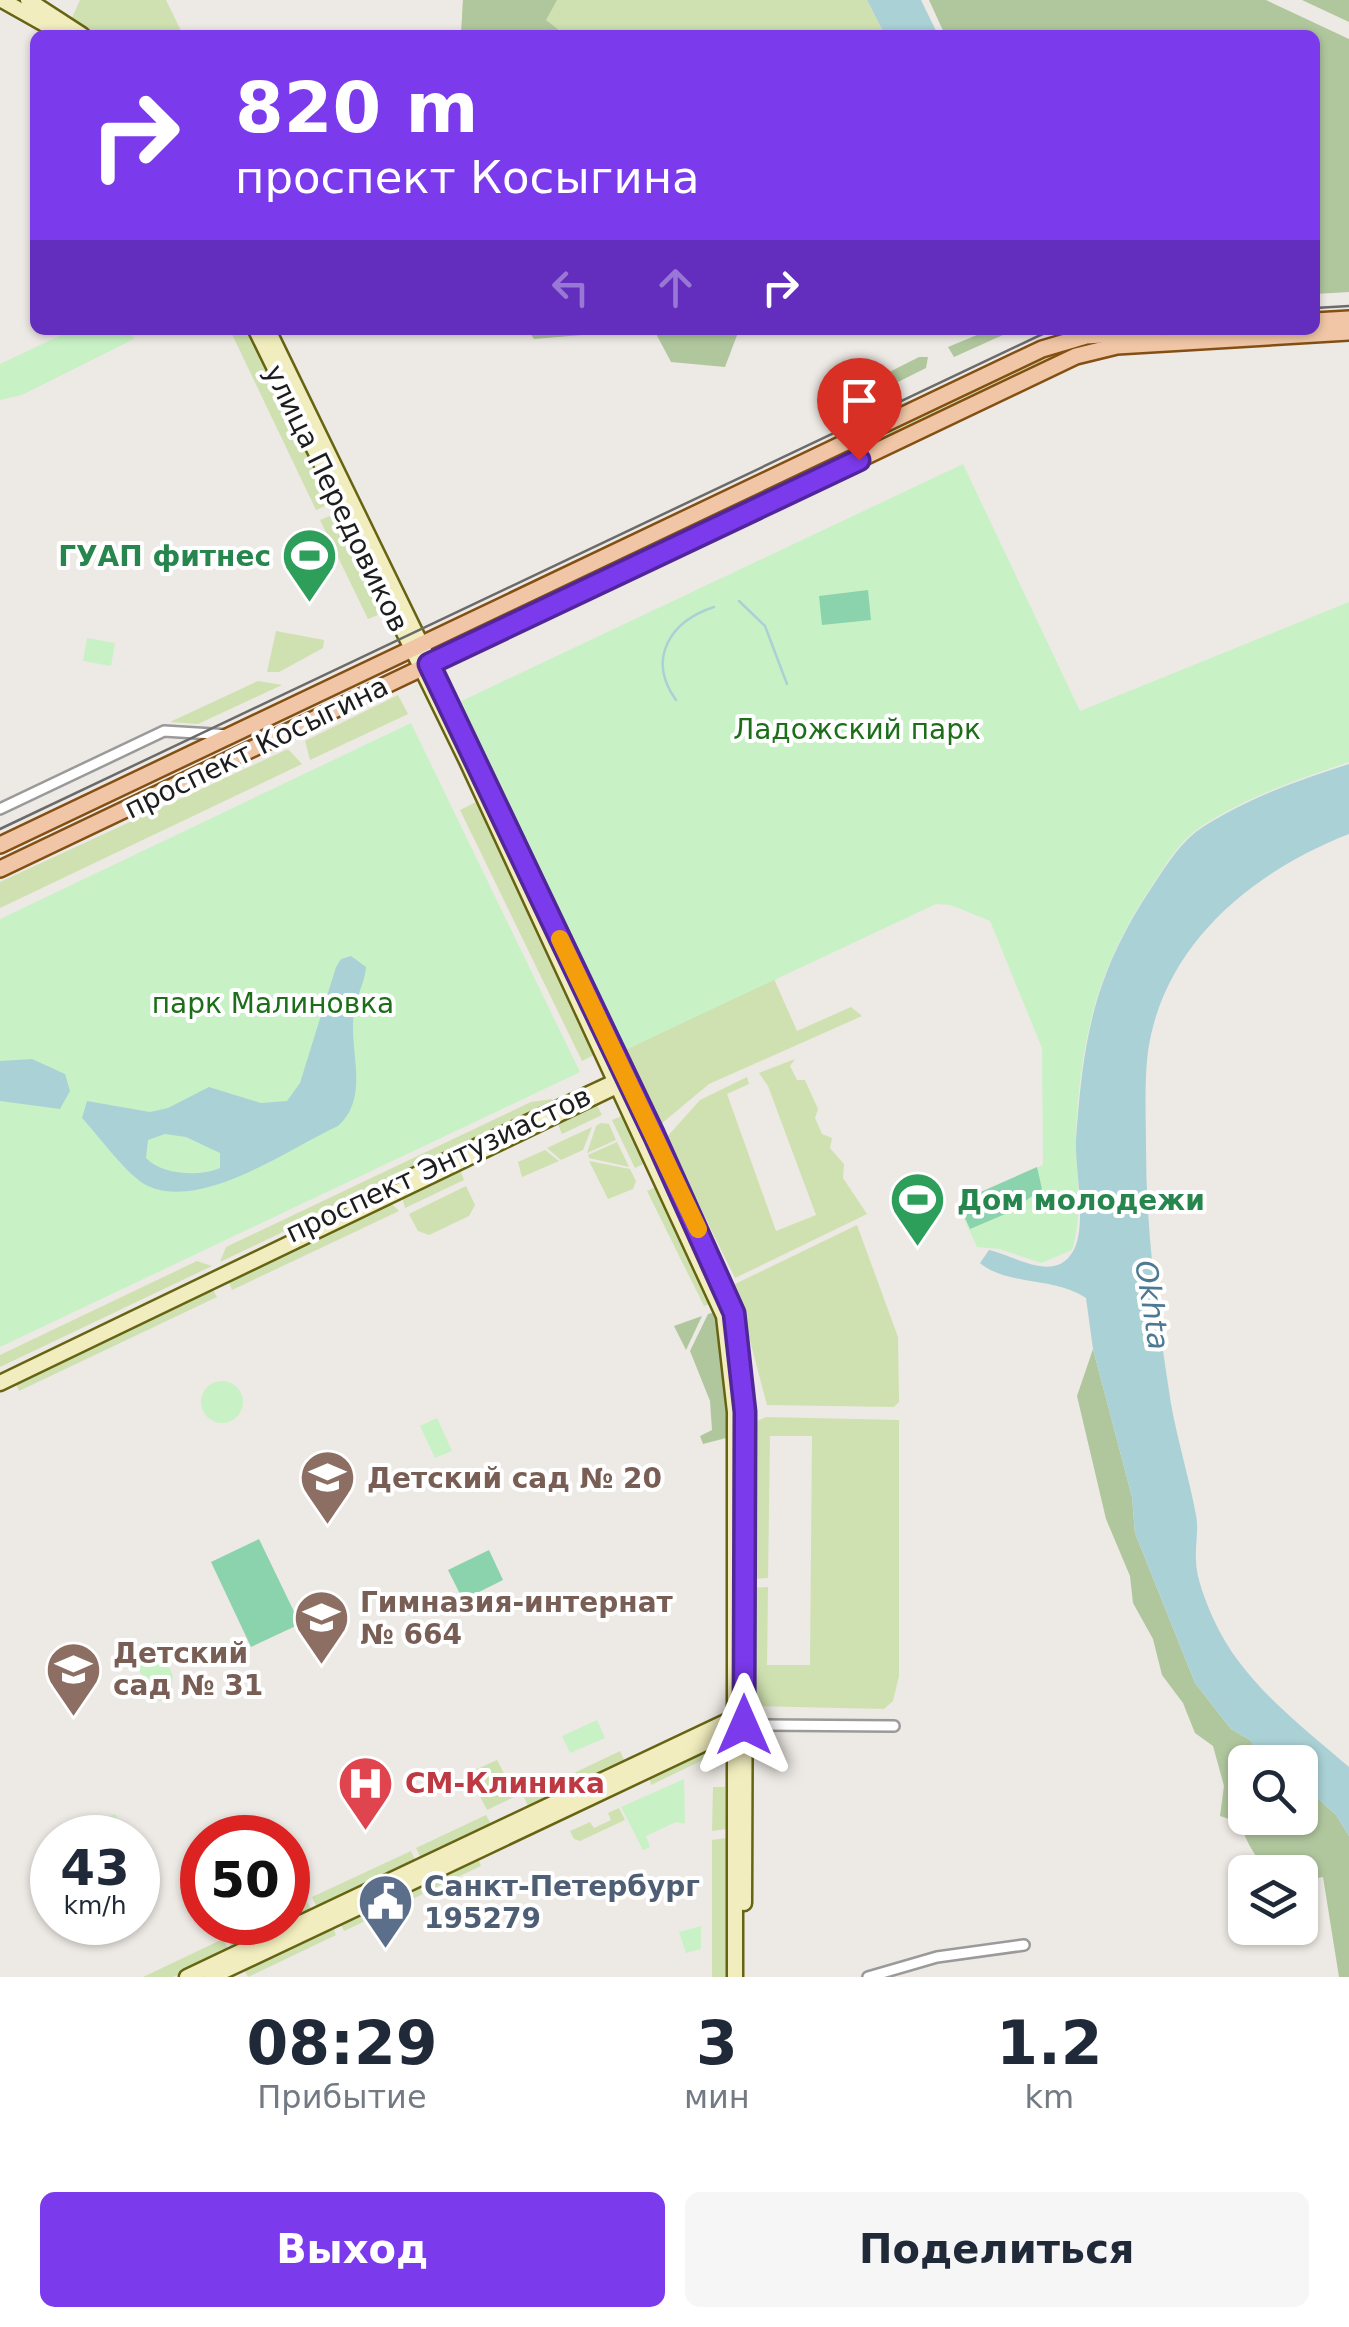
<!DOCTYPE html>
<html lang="ru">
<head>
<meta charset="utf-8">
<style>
	:root { --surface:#fff; --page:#f6f6f7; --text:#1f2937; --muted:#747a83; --accent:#7c3aed }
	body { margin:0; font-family:"DejaVu Sans",sans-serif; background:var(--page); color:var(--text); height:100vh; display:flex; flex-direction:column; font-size:38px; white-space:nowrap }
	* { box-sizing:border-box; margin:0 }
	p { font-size:32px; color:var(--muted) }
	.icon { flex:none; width:55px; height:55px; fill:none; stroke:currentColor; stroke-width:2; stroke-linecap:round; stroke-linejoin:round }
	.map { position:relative; height:1977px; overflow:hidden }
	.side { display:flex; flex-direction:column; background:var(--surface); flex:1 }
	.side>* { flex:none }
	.hud { position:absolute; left:30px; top:30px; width:1290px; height:305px; border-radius:15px; box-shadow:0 2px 8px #0004; background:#7c3aed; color:#fff; overflow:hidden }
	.fabs { position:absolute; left:1228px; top:1745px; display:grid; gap:20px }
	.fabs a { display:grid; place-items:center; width:90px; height:90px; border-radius:15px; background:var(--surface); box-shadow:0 2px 8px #0004; font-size:50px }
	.speed { position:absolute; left:30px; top:1815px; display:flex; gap:20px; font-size:50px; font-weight:700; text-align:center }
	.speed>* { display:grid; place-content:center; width:130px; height:130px; border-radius:50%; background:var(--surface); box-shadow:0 2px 8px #0004; line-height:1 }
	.speed small { font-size:25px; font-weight:400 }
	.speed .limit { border:15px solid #d22; background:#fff; color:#111 }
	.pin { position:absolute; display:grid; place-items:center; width:85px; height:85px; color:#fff; margin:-102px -42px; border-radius:50% 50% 50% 0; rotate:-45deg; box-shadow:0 0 10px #0007 }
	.pin .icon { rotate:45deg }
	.me { position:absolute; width:110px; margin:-55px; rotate:0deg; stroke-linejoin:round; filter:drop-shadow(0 0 8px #0008) }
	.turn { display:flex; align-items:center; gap:35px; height:210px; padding:0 40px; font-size:45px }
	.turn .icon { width:130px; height:130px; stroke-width:2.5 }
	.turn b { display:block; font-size:70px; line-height:85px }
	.lanes { display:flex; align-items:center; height:95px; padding:0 40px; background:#0003; justify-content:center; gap:50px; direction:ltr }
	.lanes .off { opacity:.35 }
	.eta { display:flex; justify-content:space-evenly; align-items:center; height:170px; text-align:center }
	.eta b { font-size:60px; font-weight:600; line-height:70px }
	.action { display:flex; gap:20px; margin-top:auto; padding:20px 40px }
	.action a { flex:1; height:115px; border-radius:15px; background:var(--accent); color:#fff; font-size:40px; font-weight:600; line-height:115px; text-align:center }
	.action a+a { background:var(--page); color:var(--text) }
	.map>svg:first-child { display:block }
	.grass { fill:#cfe1b0 }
	.forest { fill:#b0c79e }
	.park { fill:#c8f2c6 }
	.pitch { fill:#8bd3ad }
	.water { fill:#aad1d5; fill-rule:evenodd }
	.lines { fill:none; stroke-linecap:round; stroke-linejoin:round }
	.stream { stroke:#aad1d5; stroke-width:2.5 }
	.street-casing { stroke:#9a9a9a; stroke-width:14 }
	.secondary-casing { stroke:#666412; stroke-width:19 }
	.primary-casing { stroke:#844f12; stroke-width:20 }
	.street { stroke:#fff; stroke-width:9 }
	.secondary { stroke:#f1edbe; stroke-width:14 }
	.primary { stroke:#f0c6a6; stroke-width:15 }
	.tram { stroke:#6b6b6b; stroke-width:2.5 }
	.route-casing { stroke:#51269a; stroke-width:25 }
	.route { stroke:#7c3aed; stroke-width:18 }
	.slow { stroke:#f59e0b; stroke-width:18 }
	.labels { text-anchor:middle; stroke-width:8; stroke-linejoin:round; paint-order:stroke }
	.street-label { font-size:28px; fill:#1d1d1d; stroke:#fff }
	.leisure-label { font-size:28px; font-weight:bold; fill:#27864d; stroke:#fff; text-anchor:end }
	.park-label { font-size:28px; fill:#1d6e18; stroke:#fff }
	.education-label { font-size:28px; font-weight:bold; fill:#785e54; stroke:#fff; text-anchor:start }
	.health-label { font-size:28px; font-weight:bold; fill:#be3a42; stroke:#fff; text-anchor:start }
	.service-label { font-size:28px; font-weight:bold; fill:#4e5e75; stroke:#fff; text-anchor:start }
	.water-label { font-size:30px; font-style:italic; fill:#4e7993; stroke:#fff }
</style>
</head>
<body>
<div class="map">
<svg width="1349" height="1977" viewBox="0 0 1349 1977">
	<rect width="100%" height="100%" fill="#ede9e4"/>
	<g class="grass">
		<path d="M80,0H166L183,35H95L72,18Z"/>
		<path d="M463,0H867L885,35H461Z"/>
		<path d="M230,330H249L332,503L316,510Z"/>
		<path d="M1048,354L1051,358L451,645L449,641Z"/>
		<path d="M337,513L385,612L368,619L320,520Z"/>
		<path d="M276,631L324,640L323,648L279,672H267Z"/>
		<path d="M258,681L282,685L198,724L170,722Z"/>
		<path d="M398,695L408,714L310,760L305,741Z"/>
		<path d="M288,749L302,764L0,908V882Z"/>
		<path d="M476,802L598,1053L582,1061L460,810Z"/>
		<path d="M774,979L797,1031L851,1007L862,1016L709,1084L661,1124L625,1050Z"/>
		<path d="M795,1059L790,1066L797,1080H805L818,1109L815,1118L822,1134L832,1138L830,1148L844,1164L843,1178L867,1214L735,1278L666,1138L700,1100L747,1077L749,1084L727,1094L776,1231L816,1215L768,1086L759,1073Z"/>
		<path d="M552,1099L554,1103L220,1262L226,1247L531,1102Z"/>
		<path d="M597,1105L602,1115L562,1134L558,1124Z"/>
		<path d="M622,1116L645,1163L635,1168L612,1120Z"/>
		<path d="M601,1123L609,1124L616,1140L587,1153L596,1126Z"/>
		<path d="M592,1127L583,1150L561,1160L547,1148Z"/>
		<path d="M617,1142L629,1167L589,1158L588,1155Z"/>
		<path d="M545,1150L559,1161L522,1177L518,1162Z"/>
		<path d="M589,1161L630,1169L636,1181L633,1189L608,1199Z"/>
		<path d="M460,1170L464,1180L405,1208L402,1197Z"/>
		<path d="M466,1186L475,1205L469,1216L429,1235L418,1231L409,1214Z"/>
		<path d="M656,1187L659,1190L715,1302L704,1306L647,1191Z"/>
		<path d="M391,1203L399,1211L232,1290L228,1280Z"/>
		<path d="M857,1225L898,1337L899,1402L894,1407L767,1405L735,1284Z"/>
		<path d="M197,1261L212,1266L0,1367V1355Z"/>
		<path d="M212,1288L217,1297L19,1391L15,1381Z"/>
		<path d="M766,1417L899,1420V1676L893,1701L884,1709L755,1706L751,1588L768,1587L767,1665H810L812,1436H770L768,1578L750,1579V1424Z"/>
		<path d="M705,1748L707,1758L651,1785L649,1776Z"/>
		<path d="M620,1751L625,1762L529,1808L524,1797Z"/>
		<path d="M497,1760L516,1796L487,1810L468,1773Z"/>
		<path d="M713,1787H725L726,1829L712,1831Z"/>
		<path d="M619,1808L625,1820L580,1841L574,1839L570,1831L590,1822L594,1828L611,1820L608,1813Z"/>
		<path d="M486,1815L492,1826L421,1859L416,1848Z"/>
		<path d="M727,1838L731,1840L730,1977H712V1840Z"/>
		<path d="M411,1851L416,1862L317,1908L312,1897Z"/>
		<path d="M477,1856L481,1866L430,1890L426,1880Z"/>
		<path d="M418,1884L423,1894L344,1931L339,1921Z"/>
		<path d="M306,1899L312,1911L233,1949L227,1937L258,1923L288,1922V1908Z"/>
		<path d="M332,1925L336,1935L248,1977L243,1968Z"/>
		<path d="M223,1939L229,1951L173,1977H143Z"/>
	</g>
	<g class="forest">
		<path d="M463,0H557L546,20L565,35H461Z"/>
		<path d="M929,0H1266L1349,39V292L1315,294V35H945Z"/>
		<path d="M1302,0H1349V22Z"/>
		<path d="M528,330H643L534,339Z"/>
		<path d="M654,330H739L725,367L671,362Z"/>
		<path d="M989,330H1014L954,357L948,347Z"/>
		<path d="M919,357H928L926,368L856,403L848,405L842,396Z"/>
		<path d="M715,1312L726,1346L730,1437L703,1444L700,1436L712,1430L710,1401L690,1351L708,1314Z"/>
		<path d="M702,1316L686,1350L674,1326Z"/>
		<path d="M1093,1349L1132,1497L1135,1533L1195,1683L1231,1729L1250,1740L1267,1762H1245V1818H1300V1782L1336,1815L1349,1836V1977H1339L1323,1877L1300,1881V1872C1258,1872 1256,1858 1238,1822L1220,1816L1224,1786L1213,1746L1195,1733L1183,1703L1162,1675L1153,1639L1133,1603L1130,1576L1106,1519L1077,1396Z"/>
	</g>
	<g class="park">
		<path d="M72,330H129L134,339L22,395L0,400V364Z"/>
		<path d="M963,464L1080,711L1349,602V762C1298,779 1247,797 1202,826C1180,840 1167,863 1153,884C1102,961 1084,1022 1077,1114C1074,1158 1085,1209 1072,1250L1041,1263L1000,1249L977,1247L957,1204L1043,1165L1042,1048L990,921L951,905L936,904L625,1050L623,1044L618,1046L453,705Z"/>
		<path d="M87,638L115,643L111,666L83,661Z"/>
		<path d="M411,723L580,1072L0,1347V919Z"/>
		<circle cx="222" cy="1402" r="21"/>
		<path d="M437,1418L452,1451L435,1458L420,1426Z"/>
		<path d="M158,1641L173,1676L169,1700L154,1701L132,1654Z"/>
		<path d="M597,1720L605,1738L570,1753L562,1736Z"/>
		<path d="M684,1779L685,1824L676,1822L646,1836L650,1847L643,1850L621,1807Z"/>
		<path d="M115,1814L121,1825L110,1837H75L73,1833Z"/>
		<path d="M701,1926V1949L686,1953L679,1932Z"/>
	</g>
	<g class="pitch">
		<path d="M868,590L871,620L822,625L819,596Z"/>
		<path d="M1037,1167L1042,1189L1010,1212L970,1229L958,1202Z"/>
		<path d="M259,1539L300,1624L251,1647L211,1562Z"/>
		<path d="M489,1550L503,1580L463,1600L448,1570Z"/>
	</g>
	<g class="water">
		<path d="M867,0H921L938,35H885Z"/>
		<path d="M1349,764V834C1254,871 1164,943 1148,1051C1144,1083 1146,1117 1146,1149C1146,1234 1158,1320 1171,1404C1178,1442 1189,1478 1196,1515C1199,1529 1195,1545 1196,1560C1196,1578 1206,1602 1213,1618C1240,1680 1299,1724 1349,1767V1836L1336,1815L1300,1782V1762L1261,1759L1250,1740L1231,1729L1195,1683L1135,1533L1132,1497L1093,1349L1086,1298C1053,1276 1007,1286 980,1263L989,1250C1013,1255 1053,1283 1072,1253C1088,1230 1075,1170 1076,1141C1083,1035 1095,972 1154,884C1168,863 1182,840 1203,827C1248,798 1299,780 1349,764Z"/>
		<path d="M351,956L366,967C365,983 356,996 354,1012C348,1051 371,1096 338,1126C288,1149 203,1211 148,1186C128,1177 98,1135 82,1118L87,1101L150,1112L168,1108L209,1087L261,1103L287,1101L300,1083L336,967L341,959ZM165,1134L186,1137L220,1153V1168C199,1177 162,1175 146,1158L148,1140Z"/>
		<path d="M32,1059L65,1074L70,1091L60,1109L0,1101V1061Z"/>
	</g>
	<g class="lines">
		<g class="stream">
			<path d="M739,601L765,626L787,684"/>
			<path d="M676,700C646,658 671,621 714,607"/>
		</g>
		<defs>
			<g id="street">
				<path d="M0,809L164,731L229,735"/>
				<path d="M744,1725L894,1726"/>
				<path d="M868,1977L937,1957L1024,1945"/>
			</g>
			<g id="secondary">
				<path d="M2,0L64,35"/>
				<path d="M28,0L82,35"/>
				<path d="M256,330L467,761L724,1316L735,1412V1977"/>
				<path d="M268,330L471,747"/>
				<path d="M569,957L641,1109"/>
				<path d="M664,1156L712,1259"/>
				<path d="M405,1180L621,1079"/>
				<path d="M740,1345L745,1538"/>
				<path d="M0,1383L623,1083"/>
				<path d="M744,1903L745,1605"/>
				<path d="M187,1977L734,1718"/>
				<path d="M211,1977L739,1727"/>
			</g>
			<g id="primary">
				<path d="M1315,321L1349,319"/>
				<path d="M0,845L1042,349L1086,336L1177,330"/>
				<path d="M0,869L1076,356L1117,346L1349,332"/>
			</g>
		</defs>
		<use href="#street" class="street-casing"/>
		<use href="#secondary" class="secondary-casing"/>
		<use href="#primary" class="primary-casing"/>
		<use href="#street" class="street"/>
		<use href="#secondary" class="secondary"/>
		<use href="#primary" class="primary"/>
		<g class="tram">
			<path d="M1315,308L1349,306"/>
			<path d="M0,829L1051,330"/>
		</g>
	</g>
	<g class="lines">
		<defs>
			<path id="route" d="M744,1725L745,1412L734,1313L654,1135L429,664L859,460"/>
		</defs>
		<use href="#route" class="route-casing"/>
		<use href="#route" class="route"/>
		<path class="slow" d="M560,939L698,1229"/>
	</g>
	<defs>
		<symbol id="stadium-pin" viewBox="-11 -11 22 30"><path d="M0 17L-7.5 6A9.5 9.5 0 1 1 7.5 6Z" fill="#2e9e5b" stroke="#fff"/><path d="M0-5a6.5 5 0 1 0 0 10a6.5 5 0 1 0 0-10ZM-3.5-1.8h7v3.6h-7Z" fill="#fff"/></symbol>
		<symbol id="school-pin" viewBox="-11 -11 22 30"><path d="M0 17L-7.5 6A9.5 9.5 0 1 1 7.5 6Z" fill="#8d6e63" stroke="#fff"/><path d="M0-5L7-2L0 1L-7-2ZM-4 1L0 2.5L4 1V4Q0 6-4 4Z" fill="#fff"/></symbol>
		<symbol id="hospital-pin" viewBox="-11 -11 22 30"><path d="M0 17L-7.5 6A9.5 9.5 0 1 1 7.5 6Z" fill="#e0444e" stroke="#fff"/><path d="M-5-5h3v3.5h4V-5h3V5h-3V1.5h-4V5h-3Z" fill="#fff"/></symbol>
		<symbol id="civic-pin" viewBox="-11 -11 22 30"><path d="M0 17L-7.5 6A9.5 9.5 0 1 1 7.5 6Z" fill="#5c6f8a" stroke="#fff"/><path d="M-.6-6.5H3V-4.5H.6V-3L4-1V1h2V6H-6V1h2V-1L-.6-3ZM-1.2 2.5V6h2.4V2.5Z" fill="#fff"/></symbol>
	</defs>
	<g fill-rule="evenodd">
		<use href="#stadium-pin" x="278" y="524" width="63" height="86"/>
		<use href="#stadium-pin" x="886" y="1168" width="63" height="86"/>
		<use href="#school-pin" x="296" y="1446" width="63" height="86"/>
		<use href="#school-pin" x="290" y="1586" width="63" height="86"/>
		<use href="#school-pin" x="42" y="1638" width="63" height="86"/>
		<use href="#hospital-pin" x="334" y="1752" width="63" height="86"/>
		<use href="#civic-pin" x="354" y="1870" width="63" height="86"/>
	</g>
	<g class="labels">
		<g class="street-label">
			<text transform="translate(337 498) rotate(64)" y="10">улица Передовиков</text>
			<text transform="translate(256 747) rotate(-26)" y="10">проспект Косыгина</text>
			<text transform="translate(438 1164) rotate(-25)" y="10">проспект Энтузиастов</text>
		</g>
		<g class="leisure-label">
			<text x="271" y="566">ГУАП фитнес</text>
			<text x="957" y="1210" text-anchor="start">Дом молодежи</text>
		</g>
		<g class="park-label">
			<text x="857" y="739">Ладожский парк</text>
			<text x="273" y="1013">парк Малиновка</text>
		</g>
		<g class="education-label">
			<text x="367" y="1488">Детский сад № 20</text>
			<text x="360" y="1612">Гимназия-интернат<tspan x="360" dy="32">№ 664</tspan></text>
			<text x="113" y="1663">Детский<tspan x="113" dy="32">сад № 31</tspan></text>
		</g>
		<g class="health-label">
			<text x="405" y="1793">СМ-Клиника</text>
		</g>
		<g class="service-label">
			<text x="424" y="1896">Санкт-Петербург<tspan x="424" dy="32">195279</tspan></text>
		</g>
		<g class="water-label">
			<text transform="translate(1152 1305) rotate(81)" y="10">Okhta</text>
		</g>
	</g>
</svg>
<div class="fabs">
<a><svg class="icon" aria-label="search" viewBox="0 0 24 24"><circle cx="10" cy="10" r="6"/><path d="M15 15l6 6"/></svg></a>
<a><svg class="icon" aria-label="layers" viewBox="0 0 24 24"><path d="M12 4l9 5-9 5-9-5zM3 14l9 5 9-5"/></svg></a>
</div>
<div class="speed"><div>43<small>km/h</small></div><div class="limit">50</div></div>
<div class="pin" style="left:859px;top:460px;background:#d93025"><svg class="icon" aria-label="arrive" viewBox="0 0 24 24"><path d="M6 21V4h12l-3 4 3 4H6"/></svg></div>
<svg class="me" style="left:744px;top:1725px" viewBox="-20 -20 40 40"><path d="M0-17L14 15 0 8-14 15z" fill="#7c3aed" stroke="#fff" stroke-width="4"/></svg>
<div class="hud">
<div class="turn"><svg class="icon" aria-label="right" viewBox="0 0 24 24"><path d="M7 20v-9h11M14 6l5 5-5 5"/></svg><div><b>820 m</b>проспект Косыгина</div></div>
<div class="lanes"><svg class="icon off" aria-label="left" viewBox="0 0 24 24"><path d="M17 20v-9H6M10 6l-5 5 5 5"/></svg><svg class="icon off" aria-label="ahead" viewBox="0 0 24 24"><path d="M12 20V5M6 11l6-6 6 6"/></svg><svg class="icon" aria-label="right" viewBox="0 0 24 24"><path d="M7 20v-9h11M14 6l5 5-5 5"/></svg></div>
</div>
</div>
<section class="side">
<div class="eta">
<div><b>08:29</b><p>Прибытие</p></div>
<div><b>3</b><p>мин</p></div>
<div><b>1.2</b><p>km</p></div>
</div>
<div class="action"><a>Выход</a><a>Поделиться</a></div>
</section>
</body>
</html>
